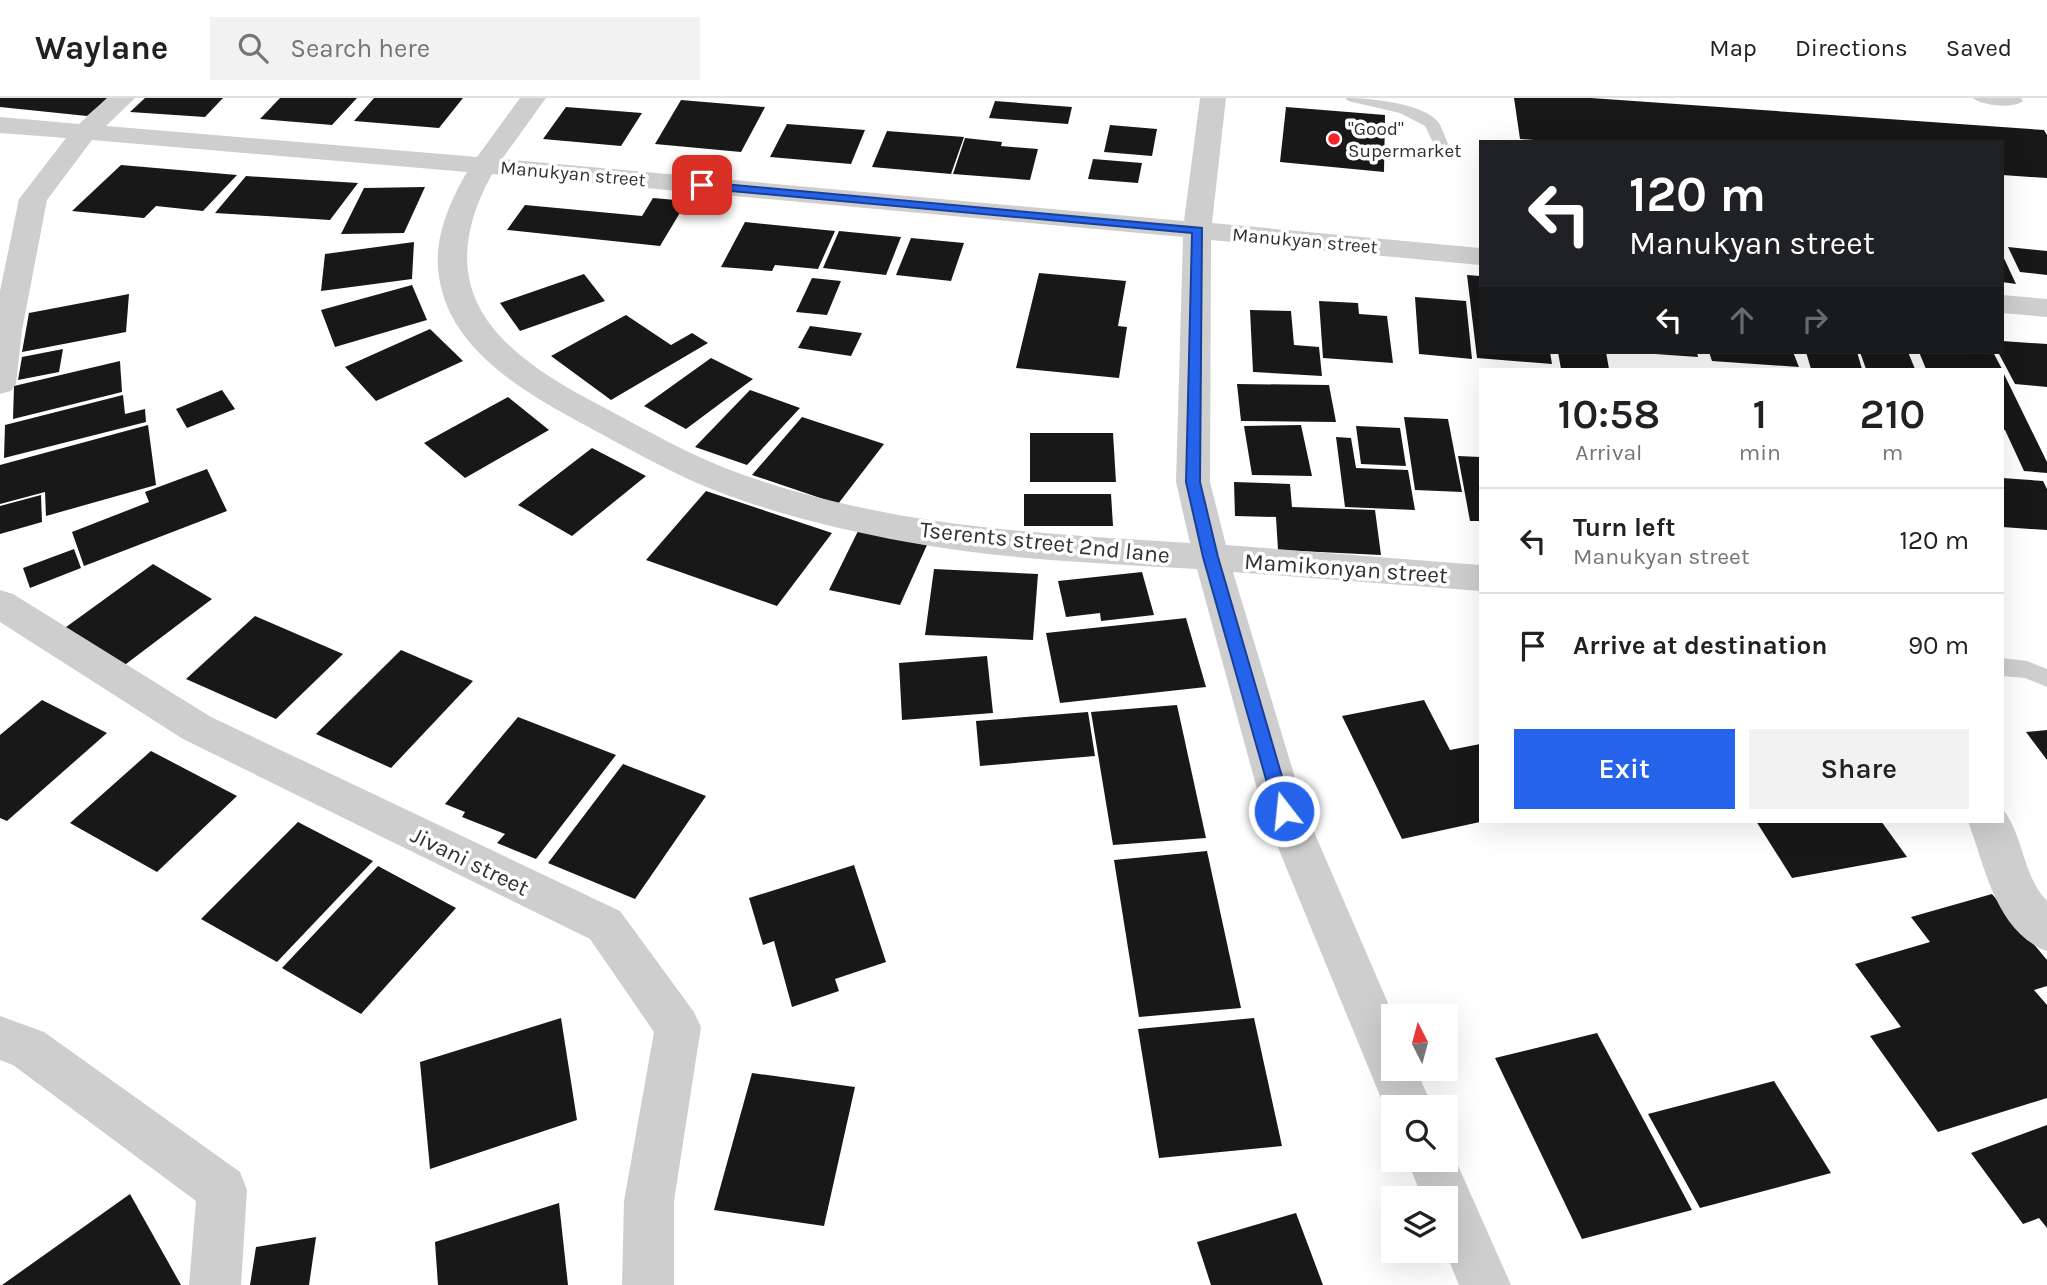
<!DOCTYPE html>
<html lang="en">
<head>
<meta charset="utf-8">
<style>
	:root { --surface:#fff; --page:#f2f2f2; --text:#202124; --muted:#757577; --line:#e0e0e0; --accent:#2563eb }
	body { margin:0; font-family:Karla,sans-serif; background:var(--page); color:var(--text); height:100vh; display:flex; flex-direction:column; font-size:26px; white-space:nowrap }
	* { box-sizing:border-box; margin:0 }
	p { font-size:23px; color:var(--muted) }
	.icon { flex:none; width:38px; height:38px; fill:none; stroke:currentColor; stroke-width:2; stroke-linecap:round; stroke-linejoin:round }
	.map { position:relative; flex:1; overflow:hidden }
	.sheet { position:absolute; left:1479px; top:270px; width:525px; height:455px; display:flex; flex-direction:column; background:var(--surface); border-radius:0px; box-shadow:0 7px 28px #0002 }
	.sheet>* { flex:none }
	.hud { position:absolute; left:1479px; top:42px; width:525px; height:214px; border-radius:0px; box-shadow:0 7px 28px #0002; background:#202124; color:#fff; overflow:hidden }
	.needle { width:46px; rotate:354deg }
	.fabs { position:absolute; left:1381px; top:906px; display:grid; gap:14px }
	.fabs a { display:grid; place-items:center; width:77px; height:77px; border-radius:0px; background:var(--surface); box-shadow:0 7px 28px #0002; font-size:35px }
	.pin { position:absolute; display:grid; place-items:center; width:60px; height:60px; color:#fff; margin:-30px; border-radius:14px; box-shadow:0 4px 10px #0006 }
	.me { position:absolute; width:77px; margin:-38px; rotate:344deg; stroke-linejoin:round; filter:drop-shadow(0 0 5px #0008) }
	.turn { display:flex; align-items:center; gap:24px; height:147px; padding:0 35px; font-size:32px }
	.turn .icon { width:91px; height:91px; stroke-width:2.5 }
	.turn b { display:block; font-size:49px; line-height:60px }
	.lanes { display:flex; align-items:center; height:66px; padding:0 35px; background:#0003; justify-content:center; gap:35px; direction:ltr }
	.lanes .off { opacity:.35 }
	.eta { display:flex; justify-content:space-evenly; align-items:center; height:119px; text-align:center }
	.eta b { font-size:42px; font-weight:600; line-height:49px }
	.action { display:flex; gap:14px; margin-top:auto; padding:14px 35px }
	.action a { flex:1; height:80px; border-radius:0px; background:var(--accent); color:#fff; font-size:28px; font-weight:600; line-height:80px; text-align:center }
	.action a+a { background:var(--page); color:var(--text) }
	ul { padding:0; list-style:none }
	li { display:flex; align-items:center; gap:21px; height:105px; padding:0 35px; border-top:2px solid var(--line) }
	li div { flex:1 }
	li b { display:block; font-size:26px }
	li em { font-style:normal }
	header { display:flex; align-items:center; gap:42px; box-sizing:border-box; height:98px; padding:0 35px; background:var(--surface); border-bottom:2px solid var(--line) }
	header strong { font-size:33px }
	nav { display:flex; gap:38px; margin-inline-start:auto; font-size:24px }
	.search { width:490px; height:63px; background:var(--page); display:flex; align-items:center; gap:18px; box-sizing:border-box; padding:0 24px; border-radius:0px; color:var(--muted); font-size:26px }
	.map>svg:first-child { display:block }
	.building { fill:#181818 }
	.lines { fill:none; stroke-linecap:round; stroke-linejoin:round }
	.lane { fill:#cecece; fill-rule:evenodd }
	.street { fill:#cecece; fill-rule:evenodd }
	.route { fill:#2563eb; stroke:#184099; stroke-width:2 }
	.poi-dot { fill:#f42629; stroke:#fff; stroke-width:2.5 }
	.labels { text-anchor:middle; stroke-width:7; stroke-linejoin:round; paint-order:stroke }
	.far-poi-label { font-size:19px; fill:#313131; stroke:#fff; text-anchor:start }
	.far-street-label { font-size:19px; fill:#313131; stroke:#fff }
	.street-label { font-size:23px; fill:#313131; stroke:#fff }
</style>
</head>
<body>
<header>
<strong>Waylane</strong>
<div class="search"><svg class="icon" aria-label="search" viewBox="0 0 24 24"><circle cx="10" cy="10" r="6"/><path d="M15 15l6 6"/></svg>Search here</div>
<nav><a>Map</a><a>Directions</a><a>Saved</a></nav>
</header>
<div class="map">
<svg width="2047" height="1187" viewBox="0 0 2047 1187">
	<rect width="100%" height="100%" fill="#fff"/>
	<g class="building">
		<path d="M0,0H108L87,18L0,9Z"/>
		<path d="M145,0H223L205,19L130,14Z"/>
		<path d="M280,0H357L332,27L260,21Z"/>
		<path d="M374,0H463L439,30L354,23Z"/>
		<path d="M1514,0H1591L2044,32L2047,37V80L2002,77V44H1561L1520,41Z"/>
		<path d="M681,2L765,9L741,54L655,46Z"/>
		<path d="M995,3L1072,9L1068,26L989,20Z"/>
		<path d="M566,9L642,15L621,48L543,41Z"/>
		<path d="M1286,9L1385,17L1384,74L1280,64Z"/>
		<path d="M787,26L865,32L851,66L770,59Z"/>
		<path d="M1110,27L1157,31L1152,58L1104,54Z"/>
		<path d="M887,33L964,39L951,76L872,69Z"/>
		<path d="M965,40L1002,44L1001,48L1038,51L1030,82L953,76Z"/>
		<path d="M1093,61L1142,65L1138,85L1088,81Z"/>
		<path d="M121,67L237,77L203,113L156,108L144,120L72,113Z"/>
		<path d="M246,78L358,85L330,122L215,115Z"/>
		<path d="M425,89L404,135L341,136L364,90Z"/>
		<path d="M653,100L687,103L660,148L507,132L525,107L642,118Z"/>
		<path d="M745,124L835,133L818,171L775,167L772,173L721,169Z"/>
		<path d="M839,133L901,139L886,177L823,170Z"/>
		<path d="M911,140L964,145L951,183L896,177Z"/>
		<path d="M414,144L412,181L321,193L325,156Z"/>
		<path d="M2008,149L2047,153V177L2020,174Z"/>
		<path d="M2002,156L2016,186L2002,184Z"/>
		<path d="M1039,175L1126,183L1118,228L1127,229L1119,280L1016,270Z"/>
		<path d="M584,176L605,203L520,233L500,205Z"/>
		<path d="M1467,177L1480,178V254H1550L1552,266L1477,260Z"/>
		<path d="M812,180L841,183L827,217L796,214Z"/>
		<path d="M412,187L427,222L335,249L321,212Z"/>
		<path d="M129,196L126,234L22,254L29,215Z"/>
		<path d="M1415,199L1466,203L1472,261L1419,256Z"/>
		<path d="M1319,203L1358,205L1359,216L1387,218L1393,265L1323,260Z"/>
		<path d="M1250,212L1291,213L1294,247L1319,249L1322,278L1253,274Z"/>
		<path d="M626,217L671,247L692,235L708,245L611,302L551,258Z"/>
		<path d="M810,228L862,235L851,258L798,250Z"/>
		<path d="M430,231L463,263L376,303L345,269Z"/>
		<path d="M2002,243L2047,246V289L2015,286L1998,254H2002Z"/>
		<path d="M63,251L59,274L18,282L22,259Z"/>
		<path d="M1558,254H1606L1609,271H1561Z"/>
		<path d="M1655,254H1697L1698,259L1655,256Z"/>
		<path d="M1709,254H1793L1799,269L1712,263Z"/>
		<path d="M1806,254H1857L1862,271H1811Z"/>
		<path d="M1860,254H1908L1915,271H1866Z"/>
		<path d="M1919,254H1993L2002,271H1926Z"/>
		<path d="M711,260L753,281L686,331L644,308Z"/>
		<path d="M120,263L122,294L13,321L14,288Z"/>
		<path d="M2002,272L2047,364V375L2024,373L2005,332H2002Z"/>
		<path d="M1237,286L1329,287L1336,324L1241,323Z"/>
		<path d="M222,292L235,311L187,330L176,311Z"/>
		<path d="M750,292L800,310L747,367L695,349Z"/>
		<path d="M123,297L125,316L145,311L146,324L4,360L5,327Z"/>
		<path d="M508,299L549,332L465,380L424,345Z"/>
		<path d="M802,319L884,346L838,406L752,377Z"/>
		<path d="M1404,319L1448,321L1462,394L1415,392Z"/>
		<path d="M148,327L156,387L46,418L45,394L0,406V367Z"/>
		<path d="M1301,327L1312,378L1252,377L1244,328Z"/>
		<path d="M1356,328L1400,330L1406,368L1361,366Z"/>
		<path d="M1030,335H1113L1116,384H1030Z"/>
		<path d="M1336,339L1351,340L1356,370L1408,372L1415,412L1345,409Z"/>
		<path d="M592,350L646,378L572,438L518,407Z"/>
		<path d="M1458,358L1480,359V423H1470Z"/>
		<path d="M207,371L227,413L84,468L72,434L149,404L145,394Z"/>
		<path d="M2002,380L2043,383L2047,391V432L2002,429Z"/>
		<path d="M1234,384L1290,386L1292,409L1375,412L1381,457L1278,452L1276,419L1235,418Z"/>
		<path d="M706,393L832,435L777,508L646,462Z"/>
		<path d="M1024,396H1111L1113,428H1024Z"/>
		<path d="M41,397L42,424L0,436V408Z"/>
		<path d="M858,433L927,447L900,507L829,492Z"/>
		<path d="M74,451L81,470L30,490L23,470Z"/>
		<path d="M153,466L212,501L122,569L62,532Z"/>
		<path d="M934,471L1038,476L1033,542L925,537Z"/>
		<path d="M1142,474L1154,517L1101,523L1100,515L1066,519L1058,483Z"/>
		<path d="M255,518L343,556L276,621L186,581Z"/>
		<path d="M1186,520L1206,589L1060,605L1046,535Z"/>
		<path d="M401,552L473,583L391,670L316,636Z"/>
		<path d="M987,558L993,615L902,622L899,565Z"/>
		<path d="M42,602L107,635L7,723L0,720V637Z"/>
		<path d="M1424,602L1450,652L1480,646V724L1402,741L1342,618Z"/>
		<path d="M1177,607L1206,740L1113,747L1091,614Z"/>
		<path d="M1088,614L1095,658L980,668L976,623Z"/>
		<path d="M518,619L616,657L536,761L497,745L505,736L462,719L465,714L445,706Z"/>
		<path d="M2047,632V662L2026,634Z"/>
		<path d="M151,653L237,698L157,774L70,725Z"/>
		<path d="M623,666L706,698L635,801L548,765Z"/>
		<path d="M1756,723H1881L1907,759L1792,780Z"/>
		<path d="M298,724L373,763L277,864L201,821Z"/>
		<path d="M1207,753L1241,910L1139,919L1114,762Z"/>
		<path d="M854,767L886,864L835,881L839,893L792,909L774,843L763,847L749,800Z"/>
		<path d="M378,768L456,810L361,916L282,870Z"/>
		<path d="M1992,796L2047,862V888L2034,892L2047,907V1000L1938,1034L1870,938L1901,929L1855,866L1930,844L1911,819Z"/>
		<path d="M561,920L577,1022L430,1071L420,964Z"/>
		<path d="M1254,920L1282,1048L1159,1060L1138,931Z"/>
		<path d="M1597,935L1692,1112L1582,1141L1495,960Z"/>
		<path d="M752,975L855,989L824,1128L714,1112Z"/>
		<path d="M1774,983L1831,1075L1700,1110L1648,1016Z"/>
		<path d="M2047,1027V1130L2039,1120L2023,1126L1971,1055Z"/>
		<path d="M130,1096L181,1187H2Z"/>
		<path d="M559,1105L568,1187H438L435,1144Z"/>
		<path d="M1296,1115L1323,1187H1211L1197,1144Z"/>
		<path d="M316,1139L309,1187H250L256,1149Z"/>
	</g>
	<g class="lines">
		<g class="lane">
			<path d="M1346,0C1368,0 1425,5 1439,25C1443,32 1446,42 1450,50L1442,55L1437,53L1425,28L1400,15L1348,3Z"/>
			<path d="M1973,0H2021L2023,3C2014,11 1982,8 1973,0Z"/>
			<path d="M2002,560L2027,563L2047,571V589L2025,580L2002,578Z"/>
		</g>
		<g class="street">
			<path d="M107,0H135L106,28L477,59L520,0H546L502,61L1184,123L1200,0H1226L1212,125L1480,150V167L1211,142L1210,384L1226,447L1480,467V493L1233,474L1305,713L1394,919L1393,971H1416L1433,1010H1393L1392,1027L1263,713L1197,471C1100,465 1003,462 907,444C842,432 775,416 714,392C676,377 640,357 605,338C541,303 451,260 439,179C433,142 449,105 467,74L92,42L47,102L22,232L16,286L11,293L0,296V193L19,101L66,40L0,35V19L79,26ZM492,76L1183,139L1176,384L1190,445C1038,436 886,428 741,376C693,359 648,333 603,309C501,256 426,197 492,76Z"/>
			<path d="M2002,197L2047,201V219L2002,215Z"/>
			<path d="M0,492L13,496L211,619L620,813L694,914L701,929L674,1103V1187H622L624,1103L654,934L590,841L183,641L0,524Z"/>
			<path d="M2002,710C2024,737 2022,777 2047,803V853C1996,834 1985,769 1968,723H2002Z"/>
			<path d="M0,918L44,934L240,1074L247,1092L241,1187H189L196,1103L13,967L0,962Z"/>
			<path d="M1446,1043L1448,1045L1511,1187H1459L1445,1153L1446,1101H1423L1407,1062H1446Z"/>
		</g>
	</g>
	<path class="route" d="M702,84L1202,130L1200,384L1218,459L1292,713L1290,718L1284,720L1278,718L1275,713L1203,459L1186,384L1192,135L698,90L697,87Z"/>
	<circle class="poi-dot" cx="1334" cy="41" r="7"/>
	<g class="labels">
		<g class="far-poi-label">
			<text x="1348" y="37">"Good"<tspan x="1348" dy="22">Supermarket</tspan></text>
		</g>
		<g class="far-street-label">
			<text transform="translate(573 75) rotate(5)" y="7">Manukyan street</text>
			<text transform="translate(1305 142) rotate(5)" y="7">Manukyan street</text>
		</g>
		<g class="street-label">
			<text transform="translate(1045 444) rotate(6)" y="8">Tserents street 2nd lane</text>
			<text transform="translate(1346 470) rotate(4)" y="8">Mamikonyan street</text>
			<text transform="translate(470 763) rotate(26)" y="8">Jivani street</text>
		</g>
	</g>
</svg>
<div class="fabs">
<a><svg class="needle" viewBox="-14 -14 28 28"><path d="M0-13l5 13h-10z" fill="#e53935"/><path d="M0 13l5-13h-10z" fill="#757577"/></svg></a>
<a><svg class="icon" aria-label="search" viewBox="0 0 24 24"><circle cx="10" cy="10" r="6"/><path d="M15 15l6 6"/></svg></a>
<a><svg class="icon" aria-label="layers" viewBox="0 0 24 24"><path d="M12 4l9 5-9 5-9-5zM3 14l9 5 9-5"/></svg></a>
</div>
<div class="pin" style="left:702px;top:87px;background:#d93025"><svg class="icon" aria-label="arrive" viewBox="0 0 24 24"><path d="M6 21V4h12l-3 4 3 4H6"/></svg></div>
<svg class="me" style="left:1284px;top:713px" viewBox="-20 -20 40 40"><circle r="17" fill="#2563eb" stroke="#fff" stroke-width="3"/><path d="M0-11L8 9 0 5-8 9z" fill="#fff"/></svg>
<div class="hud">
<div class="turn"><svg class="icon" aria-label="left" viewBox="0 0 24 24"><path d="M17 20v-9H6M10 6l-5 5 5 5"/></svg><div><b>120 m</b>Manukyan street</div></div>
<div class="lanes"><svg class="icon" aria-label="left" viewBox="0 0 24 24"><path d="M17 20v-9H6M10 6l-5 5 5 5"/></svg><svg class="icon off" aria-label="ahead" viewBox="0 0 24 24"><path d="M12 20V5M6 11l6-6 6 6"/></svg><svg class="icon off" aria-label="right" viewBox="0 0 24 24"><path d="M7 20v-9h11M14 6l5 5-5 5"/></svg></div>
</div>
<section class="sheet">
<div class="eta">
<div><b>10:58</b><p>Arrival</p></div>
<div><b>1</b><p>min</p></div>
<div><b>210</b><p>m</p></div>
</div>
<ul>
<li><svg class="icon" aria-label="left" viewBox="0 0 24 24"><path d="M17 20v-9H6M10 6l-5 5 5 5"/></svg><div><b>Turn left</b><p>Manukyan street</p></div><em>120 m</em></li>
<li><svg class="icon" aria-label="arrive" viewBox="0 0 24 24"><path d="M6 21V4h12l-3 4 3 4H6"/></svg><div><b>Arrive at destination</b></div><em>90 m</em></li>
</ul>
<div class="action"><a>Exit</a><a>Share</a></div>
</section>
</div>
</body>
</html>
